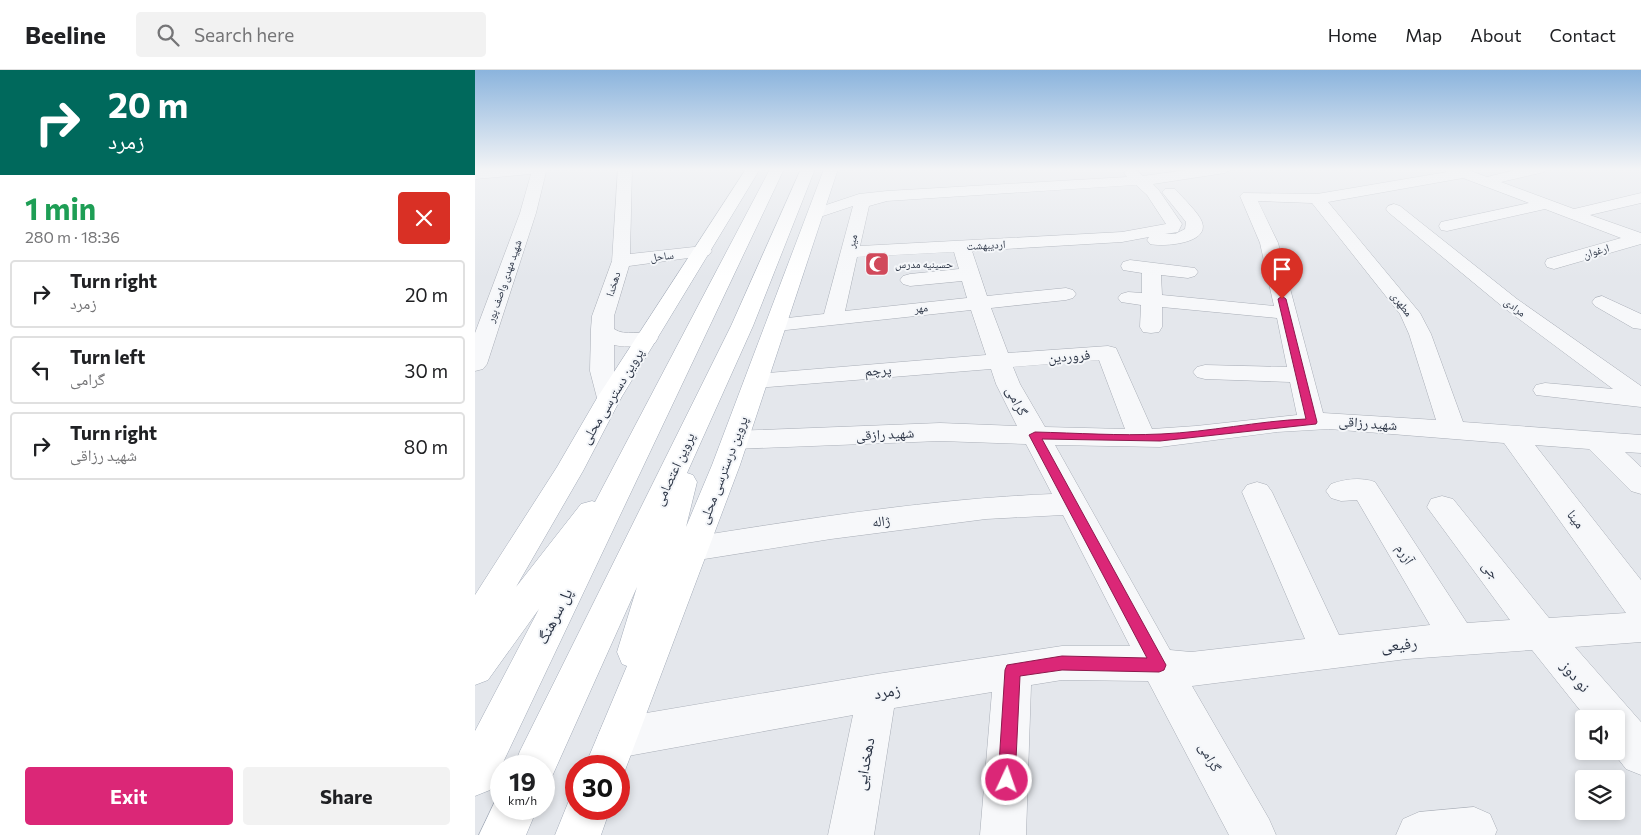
<!DOCTYPE html>
<html lang="en">
<head>
<meta charset="utf-8">
<style>
	:root { --surface:#fff; --page:#f2f2f2; --text:#202124; --muted:#757577; --line:#e0e0e0; --accent:#db2777 }
	body { margin:0; font-family:Commissioner,"Noto Naskh Arabic",sans-serif; background:var(--page); color:var(--text); height:100vh; display:flex; flex-direction:column; font-size:19px; white-space:nowrap }
	* { box-sizing:border-box; margin:0 }
	p { font-size:16px; color:var(--muted) }
	.icon { flex:none; width:28px; height:28px; fill:none; stroke:currentColor; stroke-width:2; stroke-linecap:round; stroke-linejoin:round }
	.map { position:relative; flex:1; overflow:hidden }
	.details { display:flex; flex-direction:column; background:var(--surface); width:475px }
	.details>* { flex:none }
	.top-card { background:#00695c; color:#fff; overflow:hidden }
	.fabs { position:absolute; left:1100px; top:640px; display:grid; gap:10px }
	.fabs a { display:grid; place-items:center; width:50px; height:50px; border-radius:5px; background:var(--surface); box-shadow:0 2px 8px #0003; font-size:25px }
	.speed { position:absolute; left:15px; top:685px; display:flex; gap:10px; font-size:25px; font-weight:700; text-align:center }
	.speed>* { display:grid; place-content:center; width:65px; height:65px; border-radius:50%; background:var(--surface); box-shadow:0 2px 8px #0003; line-height:1 }
	.speed small { font-size:12px; font-weight:400 }
	.speed .limit { border:8px solid #d22; background:#fff; color:#111 }
	.pin { position:absolute; display:grid; place-items:center; width:42px; height:42px; color:#fff; margin:-51px -21px; border-radius:50% 50% 50% 0; rotate:-45deg; box-shadow:0 0 5px #0007 }
	.pin .icon { rotate:45deg }
	.me { position:absolute; width:55px; margin:-28px; rotate:3deg; stroke-linejoin:round; filter:drop-shadow(0 0 4px #0008) }
	.turn { display:flex; align-items:center; gap:18px; height:105px; padding:0 25px; font-size:22px }
	.turn .icon { width:65px; height:65px; stroke-width:2.5 }
	.turn b { display:block; font-size:35px; line-height:42px }
	.round { display:grid; place-items:center; flex:none; width:52px; height:52px; border-radius:5px; background:var(--page) }
	.head { display:flex; align-items:center; justify-content:space-between; height:85px; padding:0 25px }
	h1 { font-size:30px; font-weight:700; line-height:38px; color:#1e9e55 }
	.button { display:flex; gap:10px; margin-top:auto; padding:10px 25px }
	.button a { flex:1; height:58px; border-radius:5px; background:var(--accent); color:#fff; font-size:20px; font-weight:700; line-height:58px; text-align:center }
	.button a+a { background:var(--page); color:var(--text) }
	ul { padding:0; list-style:none }
	li { display:flex; align-items:center; gap:15px; height:68px; margin:0 10px 8px; padding:0 15px; border:2px solid var(--line); border-radius:5px }
	li div { flex:1 }
	li b { display:block; font-size:19px }
	li em { font-style:normal }
	header { display:flex; align-items:center; gap:30px; box-sizing:border-box; height:70px; padding:0 25px; background:var(--surface); border-bottom:1px solid var(--line) }
	header strong { font-size:24px }
	nav { display:flex; gap:28px; margin-inline-start:auto; font-size:18px }
	.search { width:350px; height:45px; background:var(--page); display:flex; align-items:center; gap:12px; box-sizing:border-box; padding:0 18px; border-radius:5px; color:var(--muted); font-size:19px }
	main { display:flex; flex:1; min-height:0 }
	.map>svg:first-child { display:block }
	.lines { fill:none; stroke-linecap:round; stroke-linejoin:round }
	.minor-casing { stroke:#a9aeb7; stroke-width:1 }
	.major-casing { stroke:#a3abb8; stroke-width:1 }
	.minor { fill:#f7f8fa; fill-rule:evenodd }
	.major { fill:#fff; fill-rule:evenodd }
	.route { fill:#db2777; stroke:#8e194d }
	.labels { text-anchor:middle; stroke-width:4; stroke-linejoin:round; paint-order:stroke }
	.far-street-label { font-size:11px; fill:#2b3445; stroke:#f4f6f9 }
	.far-poi-label { font-size:11px; fill:#2b3445; stroke:#f4f6f9; text-anchor:start }
	.street-label { font-size:14px; fill:#2b3445; stroke:#f4f6f9 }
	.near-street-label { font-size:16px; fill:#2b3445; stroke:#f4f6f9 }
</style>
</head>
<body>
<header>
<strong>Beeline</strong>
<div class="search"><svg class="icon" aria-label="search" viewBox="0 0 24 24"><circle cx="10" cy="10" r="6"/><path d="M15 15l6 6"/></svg>Search here</div>
<nav><a>Home</a><a>Map</a><a>About</a><a>Contact</a></nav>
</header>
<main>
<section class="details">
<div class="top-card">
<div class="turn"><svg class="icon" aria-label="right" viewBox="0 0 24 24"><path d="M7 20v-9h11M14 6l5 5-5 5"/></svg><div><b>20 m</b>زمرد</div></div>
</div>
<div class="head"><div><h1>1 min</h1><p>280 m · 18:36</p></div><a class="round" style="background:#d93025;color:#fff"><svg class="icon" aria-label="close" viewBox="0 0 24 24"><path d="M6 6l12 12M18 6L6 18"/></svg></a></div>
<ul>
<li><svg class="icon" aria-label="right" viewBox="0 0 24 24"><path d="M7 20v-9h11M14 6l5 5-5 5"/></svg><div><b>Turn right</b><p>زمرد</p></div><em>20 m</em></li>
<li><svg class="icon" aria-label="left" viewBox="0 0 24 24"><path d="M17 20v-9H6M10 6l-5 5 5 5"/></svg><div><b>Turn left</b><p>گرامی</p></div><em>30 m</em></li>
<li><svg class="icon" aria-label="right" viewBox="0 0 24 24"><path d="M7 20v-9h11M14 6l5 5-5 5"/></svg><div><b>Turn right</b><p>شهید رزاقی</p></div><em>80 m</em></li>
</ul>
<div class="button"><a>Exit</a><a>Share</a></div>
</section>
<div class="map">
<svg width="1166" height="765" viewBox="0 0 1166 765">
	<rect width="100%" height="100%" fill="#e4e7ec"/>
	<g class="lines">
		<defs>
			<g id="minor">
				<path d="M14,99H74L71,102L61,143L12,294L8,299L0,301V263L45,143L56,104L0,109V101Z"/>
				<path d="M143,99H157L155,184L228,176L234,177L237,181L234,185L228,186L154,196L139,246V259C151,267 166,260 180,263L183,268L180,273C166,276 153,278 139,275V301L146,328L143,333L134,336L125,333L122,328L115,301L116,259L117,246L137,191Z"/>
				<path d="M653,99L661,100L668,106L719,99H757L750,103L678,114L683,119L707,154L703,162L690,164H700L710,159L711,152L687,122L690,119H700C707,127 724,143 727,152C735,174 688,177 675,174L672,170L674,167L647,172L497,181L512,226L591,218L598,220L601,224L598,228L591,230L516,238L533,283L633,276L641,278L677,359L721,356L822,345L815,312L730,309L722,307L718,302L722,297L730,295L812,297L802,248L687,237V257L684,262L676,263L668,262L665,257L666,235L646,232L643,228L646,224L653,222L667,223V203L648,200L646,196L648,192L655,190L720,198L723,202L720,206L713,208L686,205L687,225L799,236L785,173L765,126L768,123L842,124L972,102L969,99H991L1012,107L1044,99H1071L1069,102L1026,112L1099,139L1166,123V133L1115,145L1166,163V174L1079,199L1072,197L1070,193L1072,189L1146,168L1070,139L972,161L966,160L964,156L966,152L1054,133L988,108L853,132L945,243L956,264L988,352L1166,365V383L1150,382L1166,397V424L1156,421L1114,379L1060,375L1166,510V572L1100,577L1166,652V705L1151,699L1137,681H1141V649H1112L1057,580L932,589L717,616L794,749L801,765H754L673,611L587,610L556,615L551,765H505L517,622L419,638L399,765H353L378,645L142,688L128,682L122,668L128,654L142,648L402,604L587,576H655L588,445L511,449L356,469L217,491L206,488L201,479L206,470L217,467C337,448 456,429 577,424L551,374L465,371L260,379L250,376L247,370L250,364L260,361L465,353L542,356L521,314L516,299L281,318L272,316L269,311L272,306L281,304L511,285L496,240L302,261L294,260L291,255L294,250L349,244L378,136L342,148L336,146L334,143L336,140L384,124L412,121L652,107L649,103ZM661,115L672,125L691,154L647,162L385,176L394,136L412,131ZM783,131L837,133L925,244L934,264L961,350L848,343L803,173ZM479,182L484,199L435,204L428,206L425,210L428,214L435,216L487,211L492,228L370,241L382,187ZM624,290L650,359L570,357L545,314L538,297ZM854,359L1029,373L1151,543L1074,548L978,429L967,426L956,429L952,437L1035,550L992,553L900,412C886,407 870,409 856,414L851,421L856,428L866,431L882,430L955,555L864,565L797,422L792,415L782,412L772,415L767,422L830,569L716,582L695,580L580,375L685,377L802,362Z"/>
				<path d="M919,134L925,136L1042,229L1166,316V337L1061,325L1058,320L1061,315L1070,313L1138,319L1028,237L913,142L911,139L913,136Z"/>
				<path d="M1127,226L1166,244V259L1158,258L1120,236L1117,232L1120,228Z"/>
				<path d="M999,737L1015,744L1022,760L1020,765H921L928,749L944,742Z"/>
			</g>
			<g id="major">
				<path d="M271,99H285L146,328L108,401L41,517L106,434L117,431L120,432L295,99H309L15,720L0,726V661L64,539L13,610L0,615V525L82,397L122,328Z"/>
				<path d="M326,99H340L278,256L212,403L218,405L222,412L211,457L237,395L349,99H363L265,395L146,711L144,712V696H110L152,596L147,594L142,582L162,517L75,711L69,713V696H39L45,681L256,256Z"/>
				<path d="M101,722V739H135L126,765H80L97,723Z"/>
				<path d="M24,723H26V739H62L51,765H4Z"/>
			</g>
		</defs>
		<use href="#minor" class="minor-casing"/>
		<use href="#major" class="major-casing"/>
		<use href="#minor" class="minor"/>
		<use href="#major" class="major"/>
	</g>
	<linearGradient id="sky" x2="0" y2="1"><stop stop-color="#8bb4dd"/><stop offset="0.48" stop-color="#f3f4f6"/><stop offset="1" stop-color="#f3f4f6" stop-opacity="0"/></linearGradient>
	<rect width="1166" height="207" fill="url(#sky)"/>
	<path class="route" d="M807,226L811,229L842,352L841,354L685,371L567,369L691,595L689,600L684,602L587,600L545,606L540,710L538,716L532,719L525,716L523,710L530,600L532,595L587,586L672,588L554,365L560,362C602,363 644,366 686,364C735,362 782,351 831,349L803,229Z"/>
	<defs>
		<symbol id="mosque-square" viewBox="-11 -11 22 22"><rect x="-9" y="-9" width="18" height="18" rx="4" fill="#d1495b" stroke="#f4f6f9"/><path d="M3.5-4.9A6 6 0 1 0 3.5 4.9A5 5 0 1 1 3.5-4.9Z" fill="#fff"/></symbol>
	</defs>
	<g fill-rule="evenodd">
		<use href="#mosque-square" x="388" y="180" width="28" height="28"/>
	</g>
	<g class="labels">
		<g class="far-street-label">
			<text transform="translate(377 171) rotate(-76)" y="4">میر</text>
			<text transform="translate(511 175) rotate(-3)" y="4">اردیبهشت</text>
			<text transform="translate(1121 181) rotate(-17)" y="4">ارغوان</text>
			<text transform="translate(187 186) rotate(-7)" y="4">ساحل</text>
			<text transform="translate(29 211) rotate(-71)" y="4">شهید مهدی واصف پور</text>
			<text transform="translate(138 214) rotate(-72)" y="4">دهخدا</text>
			<text transform="translate(927 234) rotate(53)" y="4">مطهری</text>
			<text transform="translate(1040 237) rotate(37)" y="4">مرادی</text>
			<text transform="translate(446 238) rotate(-6)" y="4">مهر</text>
		</g>
		<g class="far-poi-label">
			<text x="420" y="198">حسینیه مدرس</text>
		</g>
		<g class="street-label">
			<text transform="translate(594 286) rotate(-5)" y="5">فروردین</text>
			<text transform="translate(403 300) rotate(-4)" y="5">پرچم</text>
			<text transform="translate(137 326) rotate(-59)" y="5">پروین دسترسی محلی</text>
			<text transform="translate(542 331) rotate(63)" y="5">گرامی</text>
			<text transform="translate(893 353) rotate(4)" y="5">شهید رزاقی</text>
			<text transform="translate(410 364) rotate(-3)" y="5">شهید رازقی</text>
			<text transform="translate(199 399) rotate(-65)" y="5">پروین اعتصامی</text>
			<text transform="translate(248 400) rotate(-69)" y="5">پروین درسترسی محلی</text>
			<text transform="translate(1101 449) rotate(53)" y="5">مینا</text>
			<text transform="translate(406 451) rotate(-7)" y="5">ژاله</text>
			<text transform="translate(930 484) rotate(58)" y="5">آزرم</text>
			<text transform="translate(1016 500) rotate(52)" y="5">جی</text>
			<text transform="translate(735 687) rotate(61)" y="5">گرامی</text>
		</g>
		<g class="near-street-label">
			<text transform="translate(79 546) rotate(-63)" y="6">پل سرهنگ</text>
			<text transform="translate(924 574) rotate(-6)" y="6">رفیعی</text>
			<text transform="translate(1101 606) rotate(50)" y="6">نو دوز</text>
			<text transform="translate(412 621) rotate(-10)" y="6">زمرد</text>
			<text transform="translate(389 694) rotate(-80)" y="6">دهخدایی</text>
		</g>
	</g>
</svg>
<div class="fabs">
<a><svg class="icon" aria-label="sound" viewBox="0 0 24 24"><path d="M4 9h4l5-4v14l-5-4H4zM17 9q2 3 0 6"/></svg></a>
<a><svg class="icon" aria-label="layers" viewBox="0 0 24 24"><path d="M12 4l9 5-9 5-9-5zM3 14l9 5 9-5"/></svg></a>
</div>
<div class="speed"><div>19<small>km/h</small></div><div class="limit">30</div></div>
<div class="pin" style="left:807px;top:229px;background:#d93025"><svg class="icon" aria-label="arrive" viewBox="0 0 24 24"><path d="M6 21V4h12l-3 4 3 4H6"/></svg></div>
<svg class="me" style="left:532px;top:710px" viewBox="-20 -20 40 40"><circle r="17" fill="#db2777" stroke="#fff" stroke-width="3"/><path d="M0-11L8 9 0 5-8 9z" fill="#fff"/></svg>
</div>
</main>
</body>
</html>
